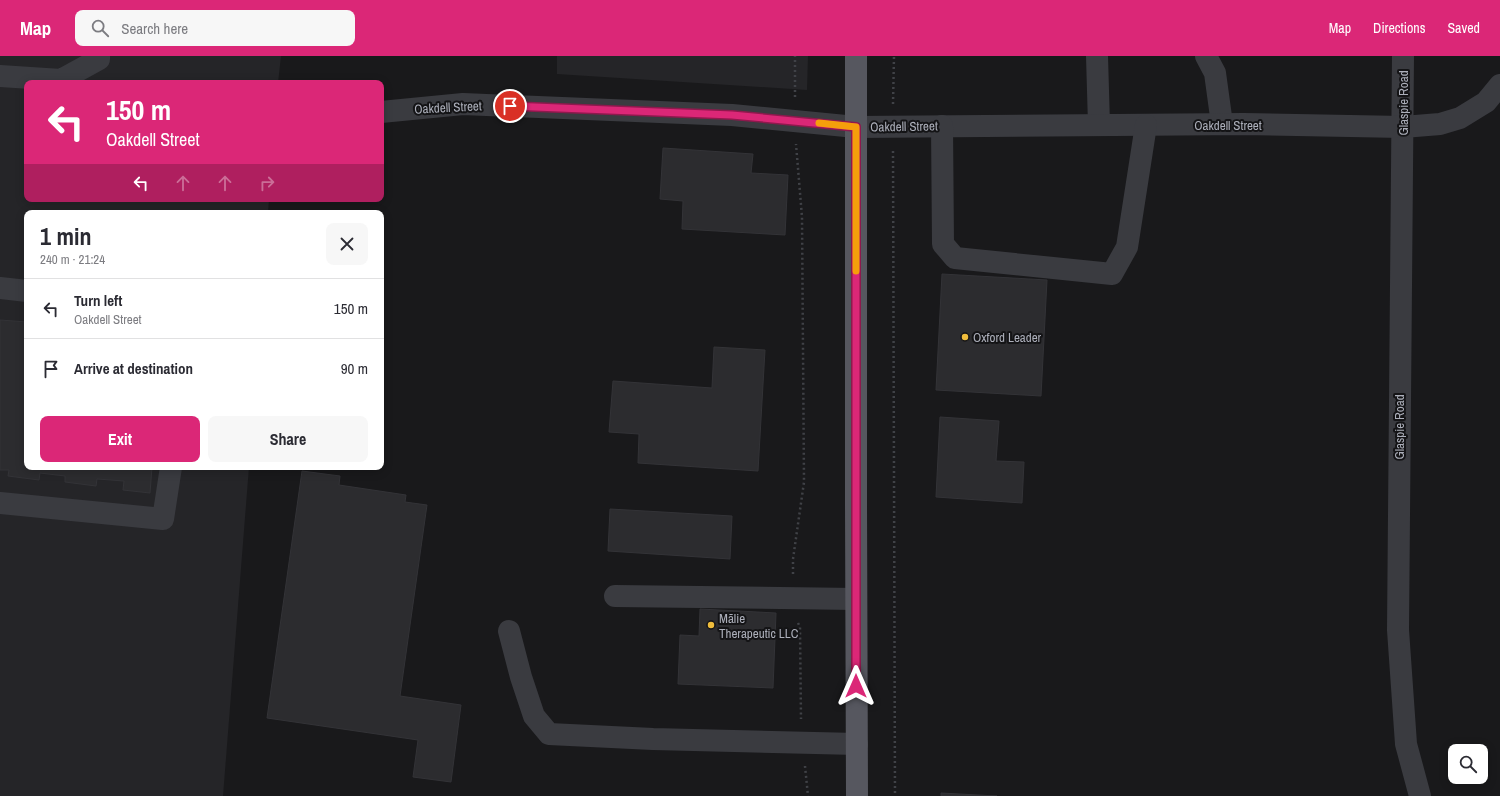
<!DOCTYPE html>
<html lang="en">
<head>
<meta charset="utf-8">
<style>
	:root { --surface:#fff; --page:#f7f7f7; --text:#2b2b33; --muted:#7c7c81; --line:#e1e1e2; --accent:#db2777 }
	body { margin:0; font-family:"Archivo Narrow",sans-serif; background:var(--page); color:var(--text); height:100vh; display:flex; flex-direction:column; font-size:15px; white-space:nowrap }
	* { box-sizing:border-box; margin:0 }
	p { font-size:13px; color:var(--muted) }
	.icon { flex:none; width:22px; height:22px; fill:none; stroke:currentColor; stroke-width:2; stroke-linecap:round; stroke-linejoin:round }
	.map { position:relative; flex:1; overflow:hidden }
	.sheet { position:absolute; left:24px; top:154px; width:360px; height:260px; display:flex; flex-direction:column; background:var(--surface); border-radius:8px; box-shadow:0 2px 10px #0003 }
	.sheet>* { flex:none }
	.hud { position:absolute; left:24px; top:24px; width:360px; height:122px; border-radius:8px; box-shadow:0 2px 10px #0003; background:#db2777; color:#fff; overflow:hidden }
	.controls { position:absolute; left:1448px; top:688px; display:grid; gap:8px }
	.controls a { display:grid; place-items:center; width:40px; height:40px; border-radius:8px; background:var(--surface); box-shadow:0 2px 10px #0003; font-size:20px }
	.pin { position:absolute; display:grid; place-items:center; width:34px; height:34px; color:#fff; margin:-17px; border:2px solid #fff; border-radius:50%; box-shadow:0 1px 4px #0007 }
	.me { position:absolute; width:44px; margin:-22px; rotate:0deg; stroke-linejoin:round; filter:drop-shadow(0 0 3px #0008) }
	.turn { display:flex; align-items:center; gap:14px; height:84px; padding:0 16px; font-size:18px }
	.turn .icon { width:52px; height:52px; stroke-width:2.5 }
	.turn b { display:block; font-size:28px; line-height:34px }
	.lanes { display:flex; align-items:center; height:38px; padding:0 16px; background:#0003; justify-content:center; gap:20px; direction:ltr }
	.lanes .off { opacity:.35 }
	.round { display:grid; place-items:center; flex:none; width:42px; height:42px; border-radius:8px; background:var(--page) }
	.head { display:flex; align-items:center; justify-content:space-between; height:68px; padding:0 16px }
	h1 { font-size:24px; font-weight:700; line-height:30px }
	.action { display:flex; gap:8px; margin-top:auto; padding:8px 16px }
	.action a { flex:1; height:46px; border-radius:8px; background:var(--accent); color:#fff; font-size:16px; font-weight:700; line-height:46px; text-align:center }
	.action a+a { background:var(--page); color:var(--text) }
	ul { padding:0; list-style:none }
	li { display:flex; align-items:center; gap:12px; height:60px; padding:0 16px; border-top:1px solid var(--line) }
	li div { flex:1 }
	li b { display:block; font-size:15px }
	li em { font-style:normal }
	header { display:flex; align-items:center; gap:24px; box-sizing:border-box; height:56px; padding:0 20px; background:var(--accent); color:#fff }
	header strong { font-size:19px }
	nav { display:flex; gap:22px; margin-inline-start:auto; font-size:14px }
	.search { width:280px; height:36px; background:var(--page); display:flex; align-items:center; gap:10px; box-sizing:border-box; padding:0 14px; border-radius:8px; color:var(--muted); font-size:15px }
	.map>svg:first-child { display:block }
	.built { fill:#252528 }
	.building { fill:#2c2c2f; stroke:#333337 }
	.lines { fill:none; stroke-linecap:round; stroke-linejoin:round }
	.path { stroke:#404247; stroke-width:2.5; stroke-dasharray:2 3; stroke-linecap:butt }
	.minor { stroke:#3a3b40; stroke-width:22 }
	.major { stroke:#56575f; stroke-width:22 }
	.route-casing { stroke:#8e194d; stroke-width:10 }
	.route { stroke:#db2777; stroke-width:7 }
	.slow { stroke:#f59e0b; stroke-width:7 }
	.poi-dot { fill:#f0bd3c; stroke:#141416; stroke-width:1.5 }
	.labels { text-anchor:middle; stroke-width:4; stroke-linejoin:round; paint-order:stroke }
	.street-label { font-size:13px; fill:#acafba; stroke:#141416 }
	.poi-label { font-size:13px; fill:#acafba; stroke:#141416; text-anchor:start }
</style>
</head>
<body>
<header>
<strong>Map</strong>
<div class="search"><svg class="icon" aria-label="search" viewBox="0 0 24 24"><circle cx="10" cy="10" r="6"/><path d="M15 15l6 6"/></svg>Search here</div>
<nav><a>Map</a><a>Directions</a><a>Saved</a></nav>
</header>
<div class="map">
<svg width="1500" height="740" viewBox="0 0 1500 740">
	<rect width="100%" height="100%" fill="#19191b"/>
	<g class="built">
		<path d="M0,0H281L278,27H27V143H269L268,157H27V411H249L223,740H0Z"/>
		<path d="M557,0H808L807,34L557,18Z"/>
	</g>
	<g class="building">
		<path d="M663,92L753,98L751,117L788,119L785,179L682,173L683,145L660,143Z"/>
		<path d="M942,218L1047,224L1041,340L936,334Z"/>
		<path d="M0,264L27,266V411H152L150,437L123,434L124,425L97,423L96,430L65,426V420L40,417L39,424L8,420L9,414H0Z"/>
		<path d="M714,291L765,294L758,415L638,407L639,378L609,376L613,325L712,332Z"/>
		<path d="M940,361L999,365L996,405L1024,406L1022,447L936,441Z"/>
		<path d="M302,415L340,420L339,429L406,439L405,446L427,449L400,640L461,649L451,726L413,721L418,684L267,662Z"/>
		<path d="M610,453L732,460L730,503L608,495Z"/>
		<path d="M700,553L776,557L773,632L678,628L680,579L699,580Z"/>
		<path d="M941,737L997,740H941Z"/>
	</g>
	<g class="lines">
		<g class="path">
			<path d="M795,41V0"/>
			<path d="M893,48L894,0"/>
			<path d="M893,95L895,740"/>
			<path d="M793,518V503L804,426L802,161L796,88"/>
			<path d="M798,567L800,571L801,663"/>
			<path d="M805,710L808,740"/>
		</g>
		<g class="minor">
			<path d="M1097,0L1099,69"/>
			<path d="M1206,0L1215,17L1222,68"/>
			<path d="M1403,0L1398,574L1406,688L1420,740"/>
			<path d="M0,20L61,24L99,3V0"/>
			<path d="M381,56L463,48L732,59L856,71L1244,68L1403,71L1440,68L1460,62L1486,46L1500,29"/>
			<path d="M942,70L943,188L955,202L1112,218L1127,191L1146,69"/>
			<path d="M0,232L27,235"/>
			<path d="M0,447L163,463L171,411"/>
			<path d="M615,540L856,543"/>
			<path d="M509,575L521,621L534,660L549,678L653,683L857,688"/>
		</g>
		<path class="major" d="M856,0V448L857,740"/>
	</g>
	<g class="lines">
		<defs>
			<path id="route" d="M510,50L732,59L856,71V630"/>
		</defs>
		<use href="#route" class="route-casing"/>
		<use href="#route" class="route"/>
		<path class="slow" d="M819,67L856,71V215"/>
	</g>
	<g class="poi-dot">
		<circle cx="965" cy="281" r="4"/>
		<circle cx="711" cy="569" r="4"/>
	</g>
	<g class="labels">
		<g class="street-label">
			<text transform="translate(1403 47) rotate(-90)" y="5">Glaspie Road</text>
			<text transform="translate(448 51) rotate(-3)" y="5">Oakdell Street</text>
			<text x="1228" y="74">Oakdell Street</text>
			<text transform="translate(904 70) rotate(-1)" y="5">Oakdell Street</text>
			<text transform="translate(1399 371) rotate(-90)" y="5">Glaspie Road</text>
		</g>
		<g class="poi-label">
			<text x="973" y="286">Oxford Leader</text>
			<text x="719" y="567">Mālie<tspan x="719" dy="15">Therapeutic LLC</tspan></text>
		</g>
	</g>
</svg>
<div class="controls">
<a><svg class="icon" aria-label="search" viewBox="0 0 24 24"><circle cx="10" cy="10" r="6"/><path d="M15 15l6 6"/></svg></a>
</div>
<div class="pin" style="left:510px;top:50px;background:#d93025"><svg class="icon" aria-label="arrive" viewBox="0 0 24 24"><path d="M6 21V4h12l-3 4 3 4H6"/></svg></div>
<svg class="me" style="left:856px;top:630px" viewBox="-20 -20 40 40"><path d="M0-17L14 15 0 8-14 15z" fill="#db2777" stroke="#fff" stroke-width="4"/></svg>
<div class="hud">
<div class="turn"><svg class="icon" aria-label="left" viewBox="0 0 24 24"><path d="M17 20v-9H6M10 6l-5 5 5 5"/></svg><div><b>150 m</b>Oakdell Street</div></div>
<div class="lanes"><svg class="icon" aria-label="left" viewBox="0 0 24 24"><path d="M17 20v-9H6M10 6l-5 5 5 5"/></svg><svg class="icon off" aria-label="ahead" viewBox="0 0 24 24"><path d="M12 20V5M6 11l6-6 6 6"/></svg><svg class="icon off" aria-label="ahead" viewBox="0 0 24 24"><path d="M12 20V5M6 11l6-6 6 6"/></svg><svg class="icon off" aria-label="right" viewBox="0 0 24 24"><path d="M7 20v-9h11M14 6l5 5-5 5"/></svg></div>
</div>
<section class="sheet">
<div class="head"><div><h1>1 min</h1><p>240 m · 21:24</p></div><a class="round"><svg class="icon" aria-label="close" viewBox="0 0 24 24"><path d="M6 6l12 12M18 6L6 18"/></svg></a></div>
<ul>
<li><svg class="icon" aria-label="left" viewBox="0 0 24 24"><path d="M17 20v-9H6M10 6l-5 5 5 5"/></svg><div><b>Turn left</b><p>Oakdell Street</p></div><em>150 m</em></li>
<li><svg class="icon" aria-label="arrive" viewBox="0 0 24 24"><path d="M6 21V4h12l-3 4 3 4H6"/></svg><div><b>Arrive at destination</b></div><em>90 m</em></li>
</ul>
<div class="action"><a>Exit</a><a>Share</a></div>
</section>
</div>
</body>
</html>
